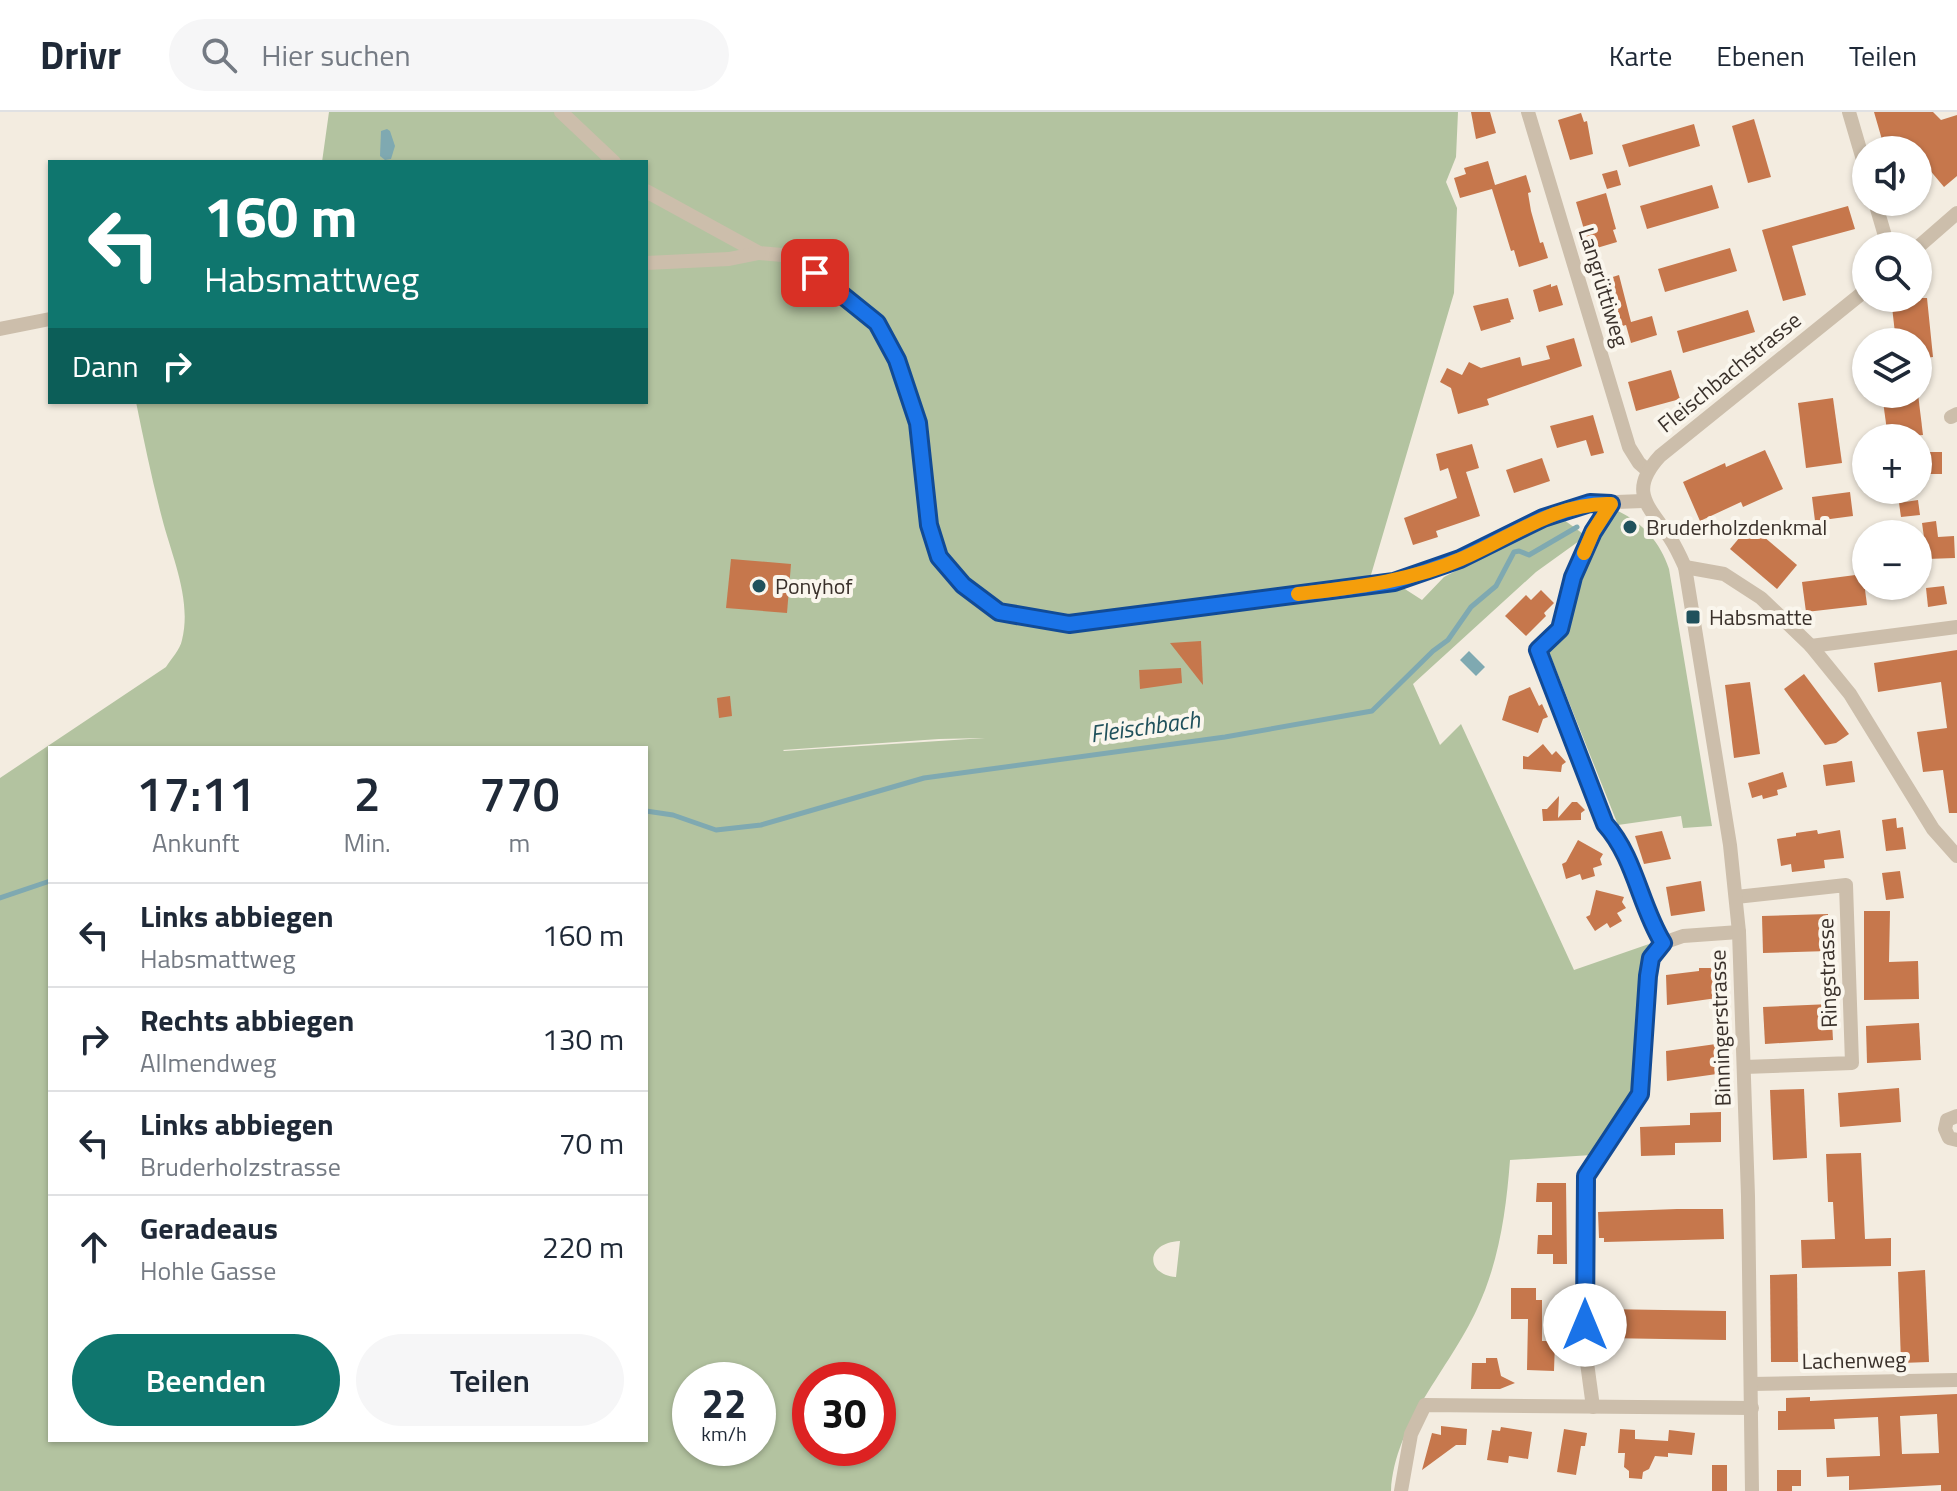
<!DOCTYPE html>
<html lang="de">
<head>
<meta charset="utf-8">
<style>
	:root { --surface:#fff; --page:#f6f6f7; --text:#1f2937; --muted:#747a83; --line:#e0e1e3; --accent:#0f766e }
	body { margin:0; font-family:"Titillium Web",sans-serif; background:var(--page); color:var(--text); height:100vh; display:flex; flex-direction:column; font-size:30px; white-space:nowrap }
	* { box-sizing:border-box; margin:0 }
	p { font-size:26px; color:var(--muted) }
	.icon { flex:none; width:44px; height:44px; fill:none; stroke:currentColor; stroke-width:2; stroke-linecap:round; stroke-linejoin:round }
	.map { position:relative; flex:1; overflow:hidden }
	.sheet { position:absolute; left:48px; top:634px; width:600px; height:696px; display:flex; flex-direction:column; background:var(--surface); border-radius:0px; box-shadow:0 2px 6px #0004 }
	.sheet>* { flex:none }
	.banner { position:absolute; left:48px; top:48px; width:600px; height:244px; border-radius:0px; box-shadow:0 2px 6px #0004; background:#0f766e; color:#fff; overflow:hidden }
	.controls { position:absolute; left:1852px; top:24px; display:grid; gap:16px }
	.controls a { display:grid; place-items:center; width:80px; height:80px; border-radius:50%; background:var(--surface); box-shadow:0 2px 6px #0004; font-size:40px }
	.speed { position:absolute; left:672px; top:1250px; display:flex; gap:16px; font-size:40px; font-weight:700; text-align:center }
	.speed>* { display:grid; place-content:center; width:104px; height:104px; border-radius:50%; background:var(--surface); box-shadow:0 2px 6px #0004; line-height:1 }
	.speed small { font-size:20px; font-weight:400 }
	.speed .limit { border:12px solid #d22; background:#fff; color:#111 }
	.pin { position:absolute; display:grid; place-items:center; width:68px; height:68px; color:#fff; margin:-34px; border-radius:16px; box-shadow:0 4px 12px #0006 }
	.me { position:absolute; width:88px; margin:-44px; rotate:0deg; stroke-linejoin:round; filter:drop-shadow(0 0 6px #0008) }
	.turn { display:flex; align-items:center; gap:28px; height:168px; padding:0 24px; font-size:36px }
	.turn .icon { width:104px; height:104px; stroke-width:2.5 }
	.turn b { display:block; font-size:56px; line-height:68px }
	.then { display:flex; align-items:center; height:76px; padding:0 24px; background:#0003; gap:16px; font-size:30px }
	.eta { display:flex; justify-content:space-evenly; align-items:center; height:136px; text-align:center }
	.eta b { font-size:48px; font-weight:600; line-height:56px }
	.primary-button { display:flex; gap:16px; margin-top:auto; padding:16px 24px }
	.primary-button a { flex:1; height:92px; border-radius:48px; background:var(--accent); color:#fff; font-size:32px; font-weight:600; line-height:92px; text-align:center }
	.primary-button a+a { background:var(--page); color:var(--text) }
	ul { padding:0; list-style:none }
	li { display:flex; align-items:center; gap:24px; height:104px; padding:0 24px; border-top:2px solid var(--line) }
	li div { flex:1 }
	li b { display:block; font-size:30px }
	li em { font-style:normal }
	header { display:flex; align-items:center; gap:48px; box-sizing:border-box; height:112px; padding:0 40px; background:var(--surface); border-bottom:2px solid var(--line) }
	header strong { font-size:38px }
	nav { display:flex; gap:44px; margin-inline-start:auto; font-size:28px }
	.search { width:560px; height:72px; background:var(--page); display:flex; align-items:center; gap:20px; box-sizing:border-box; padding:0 28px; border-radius:44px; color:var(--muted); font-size:30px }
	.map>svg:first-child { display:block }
	.green { fill:#b3c3a0; fill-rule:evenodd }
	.water { fill:#7fa9b1 }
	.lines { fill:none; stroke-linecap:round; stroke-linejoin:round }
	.stream { stroke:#7fa9b1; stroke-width:5 }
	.building { fill:#c6774c; fill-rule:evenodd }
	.street { stroke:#ccbeab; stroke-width:14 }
	.route-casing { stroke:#114b97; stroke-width:20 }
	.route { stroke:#1a73e8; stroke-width:14 }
	.slow { stroke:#f59e0b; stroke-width:14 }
	.poi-dot { fill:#20515c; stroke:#faf6ed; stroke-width:3 }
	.labels { text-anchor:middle; stroke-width:8; stroke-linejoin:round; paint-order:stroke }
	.street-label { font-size:22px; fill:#3a312b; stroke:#faf6ed }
	.poi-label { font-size:22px; fill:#3a312b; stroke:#faf6ed; text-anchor:start }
	.water-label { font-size:24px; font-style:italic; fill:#20515c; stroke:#faf6ed }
</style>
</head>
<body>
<header>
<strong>Drivr</strong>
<div class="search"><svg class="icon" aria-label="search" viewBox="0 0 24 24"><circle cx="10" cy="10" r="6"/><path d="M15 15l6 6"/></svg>Hier suchen</div>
<nav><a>Karte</a><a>Ebenen</a><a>Teilen</a></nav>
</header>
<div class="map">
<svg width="1957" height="1379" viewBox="0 0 1957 1379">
	<rect width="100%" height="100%" fill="#f3ece0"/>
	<g class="green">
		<path d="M329,0H1458L1456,45L1446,70L1457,96L1454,181L1368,473L1394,470L1422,488L1444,465L1560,405L1586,424L1536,460L1413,572L1440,633L1461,612L1574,858L1649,832L1640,862L1638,955L1632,986L1592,1043L1510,1048C1506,1100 1499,1150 1477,1197C1449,1258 1395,1310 1391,1379H0V666L166,555C171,547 180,538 182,528C192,488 172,445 162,406C152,368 144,329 136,290H646V50H322ZM985,626L784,639L783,638L939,627ZM50,636H646V1328H50ZM1180,1129L1176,1165C1146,1163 1144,1131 1180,1129ZM690,1268H758V1336H690ZM810,1268H878V1336H810Z"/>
		<path d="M1618,399C1644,412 1660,430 1669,457L1712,714L1683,716L1681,704L1618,713L1547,535L1597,420Z"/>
	</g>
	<g class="water">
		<path d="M387,17L390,19L395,34L391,47L385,48L380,44L381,19Z"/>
		<path d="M1469,539L1485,555L1476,564L1460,548Z"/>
	</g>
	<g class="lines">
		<g class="stream">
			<path d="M646,699L673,703L716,718L761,713L924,666L1225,625L1372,599L1433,539L1448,528L1471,495L1496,474L1514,440L1519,439L1529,443L1577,415"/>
			<path d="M0,786L50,769"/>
		</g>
	</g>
	<g class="building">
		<path d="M1471,0H1490L1496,21L1476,27Z"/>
		<path d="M1874,0H1933L1941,8L1957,3V64L1944,75L1918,44V38H1885Z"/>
		<path d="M1581,1L1584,10L1587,9L1593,42L1570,48L1558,8Z"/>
		<path d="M1754,7L1771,65L1748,71L1732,14Z"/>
		<path d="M1694,12L1700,34L1629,55L1622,33Z"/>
		<path d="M1488,49L1495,73L1526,63L1531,80L1528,81L1531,99L1540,131L1543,130L1548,146L1519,155L1514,138L1511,139L1492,77L1460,86L1454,66L1466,62L1464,56Z"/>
		<path d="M1617,58L1621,73L1607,77L1602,62Z"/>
		<path d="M1712,73L1719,96L1647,117L1640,94Z"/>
		<path d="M1606,81L1616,117L1613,118L1617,130L1590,138L1576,90Z"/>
		<path d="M1848,94L1855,117L1792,134L1806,183L1783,189L1762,118Z"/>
		<path d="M1730,136L1737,159L1665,180L1658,157Z"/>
		<path d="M1619,163L1631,210L1652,204L1657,223L1631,231L1626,213L1615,216L1600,169Z"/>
		<path d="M1551,172V175L1557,173L1563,193L1539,200L1533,178Z"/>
		<path d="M1508,186L1514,207L1510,208L1511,210L1481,219L1473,194Z"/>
		<path d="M1891,186H1927L1933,245L1918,247V230H1896Z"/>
		<path d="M1748,198L1755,220L1683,241L1677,219Z"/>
		<path d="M1574,226L1582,254L1487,287L1489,293L1458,302L1451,276L1440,270L1447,256L1462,263L1469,250L1481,256L1520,245L1522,254L1550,247L1546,234Z"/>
		<path d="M1671,258L1680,287L1636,299L1628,270Z"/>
		<path d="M1882,282H1918L1923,323L1888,326Z"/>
		<path d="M1833,286L1842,351L1806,356L1798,291Z"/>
		<path d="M1593,303L1604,341L1591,344L1586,328L1557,336L1550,314Z"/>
		<path d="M1472,332L1479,356L1466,360L1480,404L1436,419L1438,425L1413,433L1404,406L1457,386L1448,356L1440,359L1436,342Z"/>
		<path d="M1765,338L1783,377L1743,395L1741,390L1700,409L1683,370L1725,351L1726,355Z"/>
		<rect x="1918" y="340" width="24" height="22"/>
		<path d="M1542,346L1550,369L1514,381L1506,358Z"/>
		<path d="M1850,380L1853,404L1815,409L1812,385Z"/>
		<path d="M1918,388L1920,403L1901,405L1899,391Z"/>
		<path d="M1936,409L1938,425L1954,424L1955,446L1927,447L1922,411Z"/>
		<path d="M1750,413L1797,453L1777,477L1730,437Z"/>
		<path d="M731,447L791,452L787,501L726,496Z"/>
		<path d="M1863,462L1867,493L1806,500L1802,470Z"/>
		<path d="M1944,474L1947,492L1928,495L1926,476Z"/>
		<path d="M1541,478L1554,491L1544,501L1546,504L1526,524L1505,504L1526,483L1531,488Z"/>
		<path d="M1201,529L1203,573L1170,531Z"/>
		<path d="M1957,538V701H1949L1943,658L1923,660L1917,620L1947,616L1941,570L1878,580L1874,551Z"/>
		<path d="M1181,556L1182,571L1140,577L1139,558Z"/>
		<path d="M1804,562L1849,622L1836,631L1825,633L1784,577Z"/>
		<path d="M1750,570L1760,642L1734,646L1725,573Z"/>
		<path d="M1530,575L1539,594L1542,592L1548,605L1543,607L1538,621L1502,608L1509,584Z"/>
		<path d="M730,584L732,604L719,606L717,586Z"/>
		<path d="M1543,632L1552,643L1556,639L1566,650L1562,653L1561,660L1523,657V644L1528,645Z"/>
		<path d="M1852,649L1855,670L1826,674L1823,653Z"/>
		<path d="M1783,660L1787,675L1777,678L1778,683L1763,687L1762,683L1752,686L1748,671Z"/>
		<path d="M1559,684L1558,706L1572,690H1577L1585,698L1581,701V708L1543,709L1542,697H1547Z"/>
		<path d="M1896,706L1897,716L1903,715L1906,737L1886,739L1882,708Z"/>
		<path d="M1817,718L1818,722L1840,718L1844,746L1824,748L1825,756L1792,760L1791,752L1781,754L1777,727L1796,724V721Z"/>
		<path d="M1662,719L1671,747L1644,752L1635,724Z"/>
		<path d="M1578,728L1603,742L1600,747L1602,753L1593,756L1595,764L1582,768L1580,762L1566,767L1562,752L1566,750Z"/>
		<path d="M1900,759L1904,786L1886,788L1882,761Z"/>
		<path d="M1701,769L1705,799L1671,804L1666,775Z"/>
		<path d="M1596,778L1624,785L1622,790L1626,796L1617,801L1622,809L1610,816L1607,811L1595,819L1586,805L1590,803Z"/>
		<path d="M1864,799H1890L1889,850L1918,849L1919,887L1864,888Z"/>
		<path d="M1828,802L1829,839L1763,841L1762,804Z"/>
		<path d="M1699,856H1716L1717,886L1667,893L1666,863L1699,859Z"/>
		<path d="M1831,892L1833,928L1765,932L1763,895Z"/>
		<path d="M1919,911L1921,948L1867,951L1866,914Z"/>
		<path d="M1716,932L1717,962L1667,969L1666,939Z"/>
		<path d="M1899,976L1901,1010L1840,1015L1838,981Z"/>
		<path d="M1804,977L1807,1046L1773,1048L1770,978Z"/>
		<path d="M1721,1000V1030L1675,1031V1043L1641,1044L1640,1015L1690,1013V1001Z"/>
		<path d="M1861,1041L1865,1127L1891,1126V1154L1802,1156L1801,1128L1835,1127L1833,1090H1828L1826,1042Z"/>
		<path d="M1537,1071H1566L1567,1152H1553V1142H1537L1538,1123H1552V1090H1536Z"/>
		<path d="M1677,1097H1723L1724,1127L1604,1130V1126H1599L1598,1100Z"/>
		<path d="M1925,1158L1929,1250L1901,1251L1898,1160Z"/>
		<path d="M1797,1162L1798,1250H1771L1770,1163Z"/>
		<path d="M1511,1176H1536V1188H1542V1229H1555L1554,1259L1527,1258L1528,1207H1511Z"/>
		<path d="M1602,1197L1726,1199V1228L1603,1226Z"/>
		<path d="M1486,1246H1497L1501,1264L1515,1271L1500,1277H1471L1472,1251H1486Z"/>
		<path d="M1957,1282V1379H1941V1373L1849,1378V1364L1827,1365L1826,1346L1880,1344L1878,1305L1834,1307L1835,1317L1778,1318V1299H1786V1286L1810,1285V1289ZM1937,1302L1939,1341L1902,1342L1900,1304Z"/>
		<path d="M1441,1314L1467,1317L1466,1333H1456L1422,1358L1432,1321L1441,1323Z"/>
		<path d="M1501,1315L1532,1320L1528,1347L1509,1344L1508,1351L1487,1348L1492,1318L1500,1319Z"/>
		<path d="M1564,1317L1587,1321L1585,1334H1581L1576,1363L1557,1360Z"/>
		<path d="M1620,1317L1635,1318V1327L1668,1329L1669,1318L1695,1321L1692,1343L1668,1341V1345L1655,1344L1649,1357L1643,1360L1642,1367L1629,1366V1359L1624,1355L1625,1341H1618Z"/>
		<rect x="1712" y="1353" width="15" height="26"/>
		<path d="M1777,1358H1801V1374H1792V1379H1777Z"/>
	</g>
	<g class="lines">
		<g class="street">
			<path d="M561,0L614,50"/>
			<path d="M1528,0L1629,335L1639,351L1647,358"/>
			<path d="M1849,0L1866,58"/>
			<path d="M646,79L759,141L794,144L877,211L897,248L918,311L929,413L939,445L963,473L999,500L1069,512L1394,470L1460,447L1543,406L1590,391L1643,389"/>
			<path d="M1875,90L1888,134"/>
			<path d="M1918,135L1957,101"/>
			<path d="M646,151L729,147L759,141"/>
			<path d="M0,217L50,207"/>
			<path d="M1951,305L1957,302"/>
			<path d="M1611,392L1593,420L1573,465L1560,517L1538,538L1605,712C1635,745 1640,794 1663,831"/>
			<path d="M1685,455L1724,462L1761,486L1811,534L1850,582L1933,717L1957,744"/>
			<path d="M1811,534L1957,515"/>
			<path d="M1736,785L1846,773L1852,951L1744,955"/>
			<path d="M1957,1004L1947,1008L1945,1017L1949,1026L1957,1028"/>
			<path d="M1751,1272L1957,1268"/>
			<path d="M1593,1295L1585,1236L1586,1064L1640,982L1651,846L1663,831L1683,824L1739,820"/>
			<path d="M1401,1379L1411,1322L1425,1293L1752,1296"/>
			<path d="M1752,1379L1748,1084L1739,820L1730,733L1685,455C1681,446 1676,435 1670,426C1649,394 1627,380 1660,344L1866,178"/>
		</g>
	</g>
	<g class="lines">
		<defs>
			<path id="route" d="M815,161L877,211L897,248L918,311L929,413L939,445L963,473L999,500L1069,512L1394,470L1460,447L1543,406L1590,391L1611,392L1593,420L1573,465L1560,517L1538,538L1605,712C1635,745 1640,794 1663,831L1651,846L1648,864L1640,982L1586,1064L1585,1213"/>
		</defs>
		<use href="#route" class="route-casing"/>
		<use href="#route" class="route"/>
		<path class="slow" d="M1298,482C1355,475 1408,470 1461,447C1510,426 1556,390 1611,392L1593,420L1584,441"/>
	</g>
	<g class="poi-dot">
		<circle cx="1630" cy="415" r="8"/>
		<circle cx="759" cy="474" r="8"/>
		<rect x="1685" y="497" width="16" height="16" rx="4"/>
	</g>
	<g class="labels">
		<g class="street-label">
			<text transform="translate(1604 175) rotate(73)" y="8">Langrüttiweg</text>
			<text transform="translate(1729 260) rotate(-39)" y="8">Fleischbachstrasse</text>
			<text transform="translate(1827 861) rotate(-92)" y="8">Ringstrasse</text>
			<text transform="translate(1720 916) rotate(-92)" y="8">Binningerstrasse</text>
			<text transform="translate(1854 1248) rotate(-1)" y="8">Lachenweg</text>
		</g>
		<g class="poi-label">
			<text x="1646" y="423">Bruderholzdenkmal</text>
			<text x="775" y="482">Ponyhof</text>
			<text x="1709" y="513">Habsmatte</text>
		</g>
		<g class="water-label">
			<text transform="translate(1145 615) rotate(-8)" y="8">Fleischbach</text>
		</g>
	</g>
</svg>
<div class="controls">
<a><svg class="icon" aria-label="sound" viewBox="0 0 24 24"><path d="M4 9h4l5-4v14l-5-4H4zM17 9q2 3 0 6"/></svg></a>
<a><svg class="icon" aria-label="search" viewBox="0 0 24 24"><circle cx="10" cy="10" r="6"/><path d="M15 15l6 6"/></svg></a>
<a><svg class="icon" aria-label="layers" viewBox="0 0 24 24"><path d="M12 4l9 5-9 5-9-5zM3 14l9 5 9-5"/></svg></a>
<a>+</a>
<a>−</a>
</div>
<div class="speed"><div>22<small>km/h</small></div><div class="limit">30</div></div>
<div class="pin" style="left:815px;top:161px;background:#d93025"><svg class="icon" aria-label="arrive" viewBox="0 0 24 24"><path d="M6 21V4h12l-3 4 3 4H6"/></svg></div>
<svg class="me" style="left:1585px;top:1213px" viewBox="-20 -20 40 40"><circle r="19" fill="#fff"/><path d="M0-13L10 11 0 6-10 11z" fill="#1a73e8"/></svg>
<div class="banner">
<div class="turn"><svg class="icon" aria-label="left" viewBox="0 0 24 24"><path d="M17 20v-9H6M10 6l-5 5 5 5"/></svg><div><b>160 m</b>Habsmattweg</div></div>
<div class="then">Dann<svg class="icon" aria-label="right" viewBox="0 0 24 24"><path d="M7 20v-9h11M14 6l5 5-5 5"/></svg></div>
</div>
<section class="sheet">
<div class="eta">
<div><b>17:11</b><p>Ankunft</p></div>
<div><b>2</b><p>Min.</p></div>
<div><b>770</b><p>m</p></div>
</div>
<ul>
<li><svg class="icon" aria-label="left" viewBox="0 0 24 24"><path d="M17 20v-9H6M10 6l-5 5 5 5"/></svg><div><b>Links abbiegen</b><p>Habsmattweg</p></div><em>160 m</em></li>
<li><svg class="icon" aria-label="right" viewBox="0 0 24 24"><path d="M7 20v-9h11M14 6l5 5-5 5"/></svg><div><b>Rechts abbiegen</b><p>Allmendweg</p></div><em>130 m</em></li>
<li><svg class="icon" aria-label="left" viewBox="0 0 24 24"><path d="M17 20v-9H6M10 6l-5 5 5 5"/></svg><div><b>Links abbiegen</b><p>Bruderholzstrasse</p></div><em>70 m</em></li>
<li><svg class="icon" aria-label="ahead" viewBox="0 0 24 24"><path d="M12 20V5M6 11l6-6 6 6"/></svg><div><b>Geradeaus</b><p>Hohle Gasse</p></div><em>220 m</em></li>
</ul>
<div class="primary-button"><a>Beenden</a><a>Teilen</a></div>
</section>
</div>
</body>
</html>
